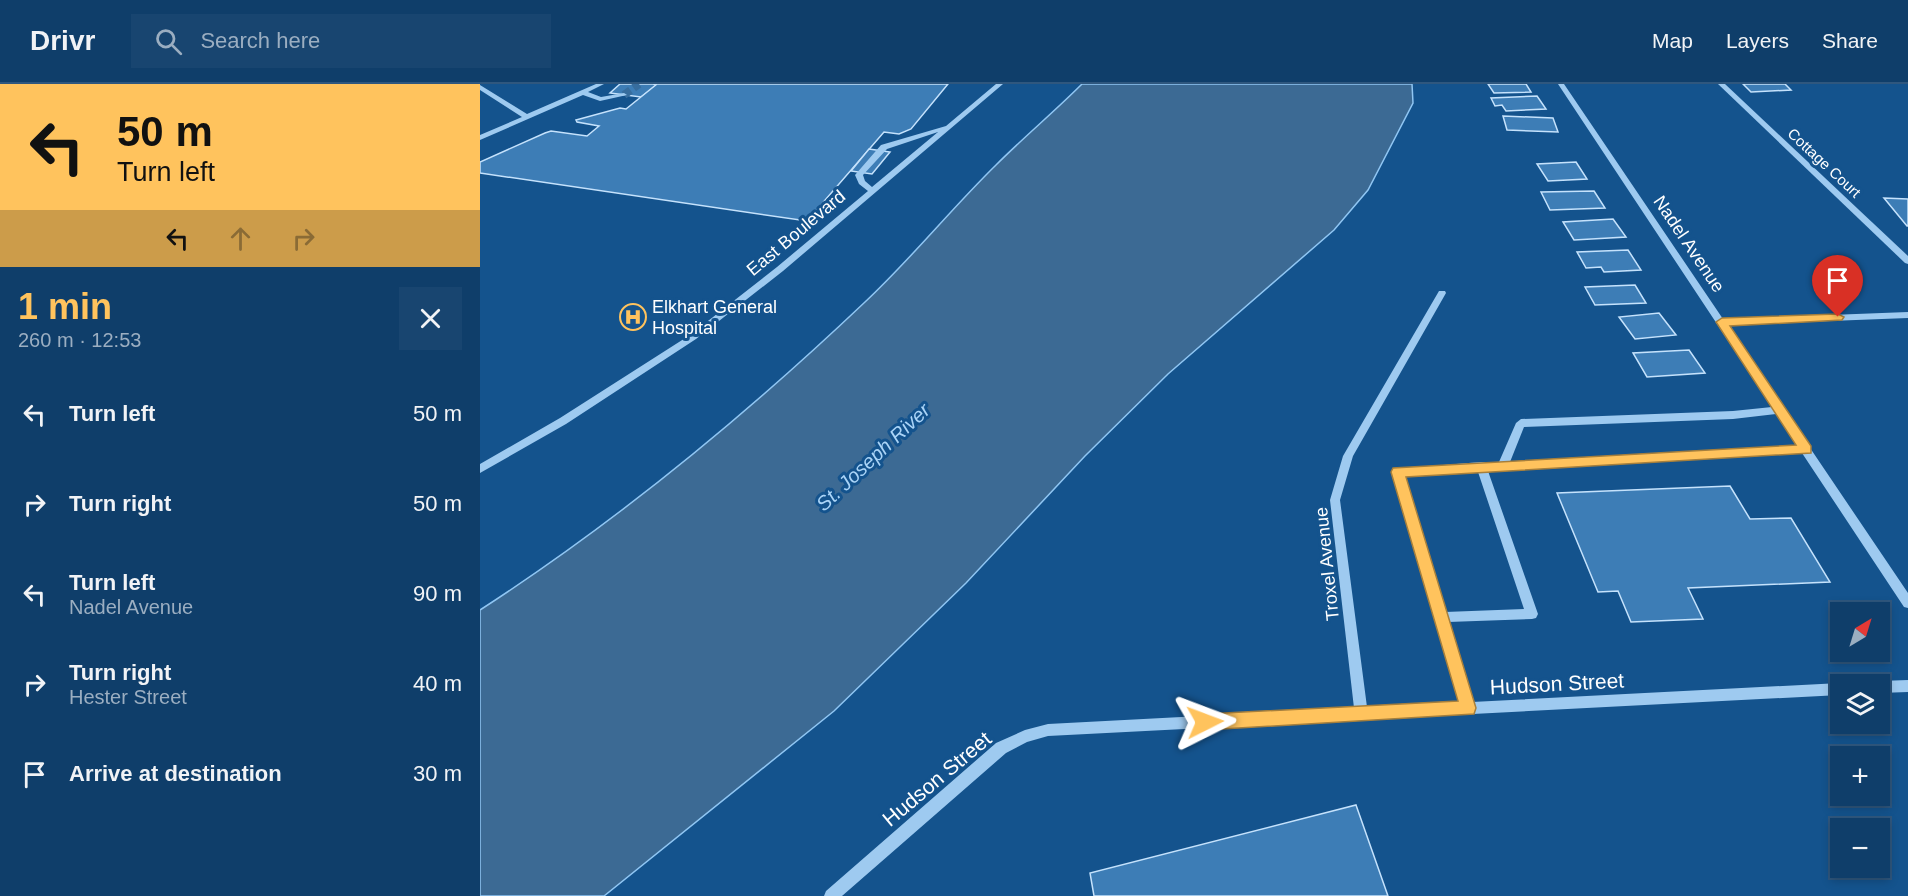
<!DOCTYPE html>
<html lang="en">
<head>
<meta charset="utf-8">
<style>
	:root { --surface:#0f3e6a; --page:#184570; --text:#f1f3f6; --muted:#9baec1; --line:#2f577e; --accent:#ffc35d }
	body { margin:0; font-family:Arial,sans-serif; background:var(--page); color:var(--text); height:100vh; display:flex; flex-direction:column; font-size:22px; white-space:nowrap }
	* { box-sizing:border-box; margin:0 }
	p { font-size:20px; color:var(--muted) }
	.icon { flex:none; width:33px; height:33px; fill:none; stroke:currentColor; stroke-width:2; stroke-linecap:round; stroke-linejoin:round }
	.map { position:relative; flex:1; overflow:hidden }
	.drawer { display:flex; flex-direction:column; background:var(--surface); width:480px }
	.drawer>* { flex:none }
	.guide { background:#ffc35d; color:#111; overflow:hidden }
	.needle { width:39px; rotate:38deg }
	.controls { position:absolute; left:1350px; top:518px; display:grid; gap:12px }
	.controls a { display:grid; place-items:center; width:60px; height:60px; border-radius:0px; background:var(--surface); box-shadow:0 3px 9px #0003,0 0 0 2px var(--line); font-size:30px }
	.pin { position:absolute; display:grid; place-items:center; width:51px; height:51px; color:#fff; margin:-62px -26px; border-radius:50% 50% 50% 0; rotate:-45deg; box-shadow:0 0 6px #0007 }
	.pin .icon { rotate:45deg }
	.me { position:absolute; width:66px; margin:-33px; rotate:87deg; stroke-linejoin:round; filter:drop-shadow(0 0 4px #0008) }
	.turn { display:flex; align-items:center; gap:21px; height:126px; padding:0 18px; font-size:27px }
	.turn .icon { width:78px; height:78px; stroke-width:2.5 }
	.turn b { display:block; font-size:42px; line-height:51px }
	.lanes { display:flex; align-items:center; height:57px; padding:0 18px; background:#0003; justify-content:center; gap:30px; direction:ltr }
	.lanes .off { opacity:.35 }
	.round { display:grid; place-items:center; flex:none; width:63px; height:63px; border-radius:0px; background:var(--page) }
	.head { display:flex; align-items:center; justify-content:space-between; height:102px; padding:0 18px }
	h1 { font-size:36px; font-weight:800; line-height:45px; color:var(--accent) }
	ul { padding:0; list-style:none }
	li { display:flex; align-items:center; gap:18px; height:90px; padding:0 18px }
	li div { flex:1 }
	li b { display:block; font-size:22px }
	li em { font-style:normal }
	header { display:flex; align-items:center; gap:36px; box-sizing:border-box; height:84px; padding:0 30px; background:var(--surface); border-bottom:2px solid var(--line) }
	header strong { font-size:28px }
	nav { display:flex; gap:33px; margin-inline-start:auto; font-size:21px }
	.search { width:420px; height:54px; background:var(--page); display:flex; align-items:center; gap:15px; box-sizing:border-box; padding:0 21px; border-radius:0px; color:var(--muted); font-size:22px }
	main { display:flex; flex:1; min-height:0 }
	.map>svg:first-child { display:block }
	.water { fill:#3c6a94; stroke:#90c6f3; stroke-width:1.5 }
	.building { fill:#3d7db6; stroke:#c5e2fc; stroke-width:1.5 }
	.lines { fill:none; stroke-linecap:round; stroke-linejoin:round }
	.minor-tunnel { stroke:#376d9e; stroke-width:8; stroke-dasharray:8 4; stroke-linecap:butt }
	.minor { fill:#9ecaf0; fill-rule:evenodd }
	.route { fill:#ffc35d; stroke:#a67f3c; stroke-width:1.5 }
	.labels { text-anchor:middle; stroke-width:6; stroke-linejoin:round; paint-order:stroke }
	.far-street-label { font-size:15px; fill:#fff; stroke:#14538d }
	.street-label { font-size:18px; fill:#fff; stroke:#14538d }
	.poi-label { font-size:18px; fill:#fff; stroke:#14538d; text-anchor:start }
	.water-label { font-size:20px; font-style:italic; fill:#aad4f7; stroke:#14538d }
	.near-street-label { font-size:21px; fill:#fff; stroke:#14538d }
</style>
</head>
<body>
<header>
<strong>Drivr</strong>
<div class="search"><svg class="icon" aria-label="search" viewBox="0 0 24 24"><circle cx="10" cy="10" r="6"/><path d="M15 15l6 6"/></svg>Search here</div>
<nav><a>Map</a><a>Layers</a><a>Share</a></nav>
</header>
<main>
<section class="drawer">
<div class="guide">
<div class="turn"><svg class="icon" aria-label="left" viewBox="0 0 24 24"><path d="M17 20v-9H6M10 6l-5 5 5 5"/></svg><div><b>50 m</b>Turn left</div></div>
<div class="lanes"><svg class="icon" aria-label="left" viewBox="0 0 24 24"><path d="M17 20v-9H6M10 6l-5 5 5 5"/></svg><svg class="icon off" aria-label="ahead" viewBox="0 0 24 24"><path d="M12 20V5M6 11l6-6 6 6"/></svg><svg class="icon off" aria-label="right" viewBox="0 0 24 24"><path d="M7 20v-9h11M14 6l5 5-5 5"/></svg></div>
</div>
<div class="head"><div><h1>1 min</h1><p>260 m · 12:53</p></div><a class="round"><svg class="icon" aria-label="close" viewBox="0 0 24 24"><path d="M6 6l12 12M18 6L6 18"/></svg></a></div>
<ul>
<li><svg class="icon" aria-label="left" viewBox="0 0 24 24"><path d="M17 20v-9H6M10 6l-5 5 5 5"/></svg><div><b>Turn left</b></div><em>50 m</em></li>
<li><svg class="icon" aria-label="right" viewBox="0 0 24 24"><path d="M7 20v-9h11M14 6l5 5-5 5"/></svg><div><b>Turn right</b></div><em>50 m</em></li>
<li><svg class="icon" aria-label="left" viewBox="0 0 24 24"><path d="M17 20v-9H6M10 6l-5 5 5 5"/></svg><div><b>Turn left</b><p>Nadel Avenue</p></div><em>90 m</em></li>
<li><svg class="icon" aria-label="right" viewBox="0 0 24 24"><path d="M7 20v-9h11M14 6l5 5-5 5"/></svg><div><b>Turn right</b><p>Hester Street</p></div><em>40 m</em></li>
<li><svg class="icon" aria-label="arrive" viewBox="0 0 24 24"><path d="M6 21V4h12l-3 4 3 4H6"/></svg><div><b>Arrive at destination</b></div><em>30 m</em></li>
</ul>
</section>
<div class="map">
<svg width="1428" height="812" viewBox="0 0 1428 812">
	<rect width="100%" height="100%" fill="#14538d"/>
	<path class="water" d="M602,0H932L933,19L888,106L854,146L688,290L605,372L486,499L354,627L124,812H0V526C136,438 267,330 385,218C431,175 471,125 516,81C544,53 574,28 602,0Z"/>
	<g class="building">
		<path d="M140,0H173L177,1L161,13L130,9Z"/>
		<path d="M177,0H468L431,45L419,50L404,48L327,137L0,89V78L65,49L71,47L107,52L119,42L97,38L96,36L140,24L146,25Z"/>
		<path d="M1008,0H1046L1051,8L1014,9Z"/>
		<path d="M1263,0H1305L1311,6L1271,8Z"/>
		<path d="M1057,12L1066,25L1026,27L1022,21L1015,22L1011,14Z"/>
		<path d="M1023,32L1073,34L1078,48L1027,46Z"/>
		<path d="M389,65L410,68L392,90L371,87Z"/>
		<path d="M1096,78L1107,95L1068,97L1057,80Z"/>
		<path d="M1114,107L1125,124L1070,126L1061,108Z"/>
		<path d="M1404,114L1428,115V142H1427Z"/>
		<path d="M1133,135L1146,153L1094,156L1083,138Z"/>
		<path d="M1148,166L1161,186L1124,188L1121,183L1106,184L1097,168Z"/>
		<path d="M1155,201L1166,219L1115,221L1105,203Z"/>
		<path d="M1179,229L1196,251L1155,255L1139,233Z"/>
		<path d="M1209,266L1225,289L1167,293L1153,269Z"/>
		<path d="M1250,402L1270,435L1311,434L1350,498L1208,504L1223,535L1151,538L1138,507L1118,508L1077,409Z"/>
		<path d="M876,721L908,812H614L610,789Z"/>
	</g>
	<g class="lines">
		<path class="minor-tunnel" d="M144,11L159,0"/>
		<g class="minor">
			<path d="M116,0H124L108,8L121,13L144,9L147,11L120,17L103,11L0,56V51L42,33L0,6V1L47,30Z"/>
			<path d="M516,0H523L303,187L216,255L86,340L0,389V380L80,334L210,251L297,183L388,107L379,100L375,91L401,61L466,42ZM458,48L392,103L385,97L383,91L407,65Z"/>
			<path d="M1078,0H1084L1243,235L1428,228V234L1247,241L1428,509V524L1424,523L1322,369L1008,387L1058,530L1056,534L1052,535L968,538L992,618L1360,599L1362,600H1360V611L568,652L547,658L526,669L362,812H344L346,807L516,659L545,646L568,640L874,624L850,416L863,372L959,207H965L966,209L873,372L860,416L887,623L980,619L913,388L914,385L1001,378H1019L1036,339L1041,335L1253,327L1292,323ZM1296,330L1317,362L1030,378L1044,343L1253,335ZM998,388L1044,525L965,528L924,392Z"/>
			<path d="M1238,0H1245L1428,172V180L1425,179Z"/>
			<path d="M1428,596V608L1400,609V600H1395L1400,597Z"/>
		</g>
	</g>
	<path class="route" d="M1358,230L1364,233L1362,236L1250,242L1331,362V369L926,393L996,624L994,630L725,646L719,644L716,638L719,632L725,630L978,617L911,388L913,384L1316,361L1236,238L1242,234Z"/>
	<defs>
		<symbol id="hospital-ring" viewBox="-11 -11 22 22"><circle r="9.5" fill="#14538d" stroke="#ffc35d" stroke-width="1.5"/><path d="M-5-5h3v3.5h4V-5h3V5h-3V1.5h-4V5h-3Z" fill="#ffc35d"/></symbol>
	</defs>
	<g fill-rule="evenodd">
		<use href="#hospital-ring" x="138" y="218" width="30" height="30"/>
	</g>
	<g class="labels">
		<g class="far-street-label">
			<text transform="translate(1344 79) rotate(43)" y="5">Cottage Court</text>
		</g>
		<g class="street-label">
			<text transform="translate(316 149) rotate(-40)" y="6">East Boulevard</text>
			<text transform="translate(1209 160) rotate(56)" y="6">Nadel Avenue</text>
			<text transform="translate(847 480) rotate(-96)" y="6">Troxel Avenue</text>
		</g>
		<g class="poi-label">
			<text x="172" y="229">Elkhart General<tspan x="172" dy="21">Hospital</tspan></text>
		</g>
		<g class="water-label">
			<text transform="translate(393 373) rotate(-43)" y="7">St. Joseph River</text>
		</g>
		<g class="near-street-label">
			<text transform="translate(1077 600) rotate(-3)" y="7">Hudson Street</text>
			<text transform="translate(457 695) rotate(-40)" y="7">Hudson Street</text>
		</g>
	</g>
</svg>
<div class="controls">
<a><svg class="needle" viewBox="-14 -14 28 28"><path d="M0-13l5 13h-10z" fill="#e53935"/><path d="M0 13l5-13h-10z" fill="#9baec1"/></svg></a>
<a><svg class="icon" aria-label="layers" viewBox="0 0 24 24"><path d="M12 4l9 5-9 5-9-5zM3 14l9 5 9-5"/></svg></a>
<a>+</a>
<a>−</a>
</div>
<div class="pin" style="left:1358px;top:233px;background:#d93025"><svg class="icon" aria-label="arrive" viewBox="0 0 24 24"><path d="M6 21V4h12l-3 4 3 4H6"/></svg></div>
<svg class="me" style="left:725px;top:638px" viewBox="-20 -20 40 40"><path d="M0-17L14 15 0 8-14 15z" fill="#ffc35d" stroke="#fff" stroke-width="4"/></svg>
</div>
</main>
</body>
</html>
